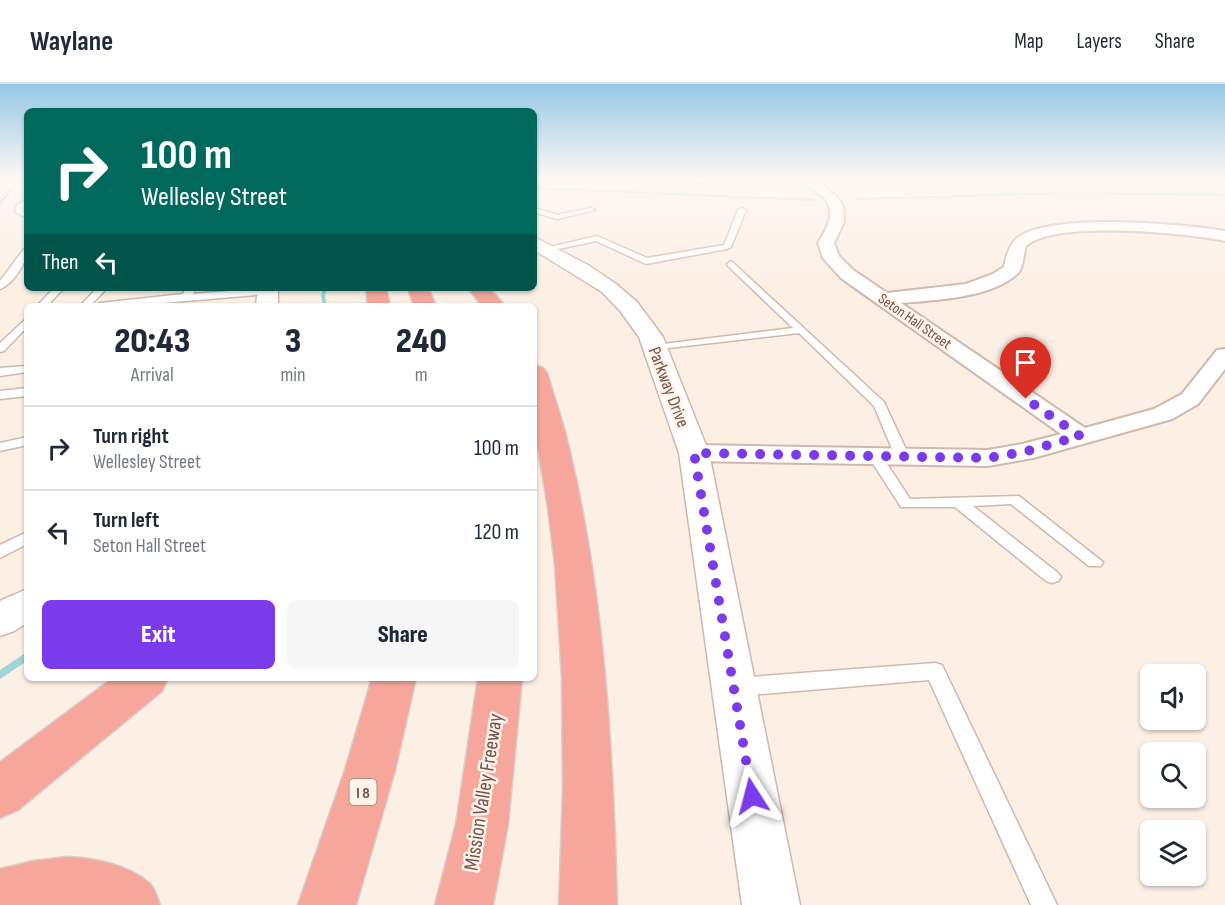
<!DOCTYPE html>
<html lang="en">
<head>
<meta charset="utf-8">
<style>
	:root { --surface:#fff; --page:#f6f6f7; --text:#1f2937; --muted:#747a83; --line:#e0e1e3; --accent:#7c3aed }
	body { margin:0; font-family:"Sofia Sans Condensed",sans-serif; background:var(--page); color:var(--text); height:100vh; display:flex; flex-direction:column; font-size:22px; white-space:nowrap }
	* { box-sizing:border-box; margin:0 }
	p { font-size:20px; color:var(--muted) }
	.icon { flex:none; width:33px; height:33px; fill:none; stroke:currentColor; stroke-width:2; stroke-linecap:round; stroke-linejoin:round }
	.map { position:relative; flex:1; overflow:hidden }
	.side { position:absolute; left:24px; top:219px; width:513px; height:378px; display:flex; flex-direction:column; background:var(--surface); border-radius:9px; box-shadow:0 2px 4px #0004 }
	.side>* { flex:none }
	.banner { position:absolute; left:24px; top:24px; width:513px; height:183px; border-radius:9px; box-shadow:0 2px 4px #0004; background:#00695c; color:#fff; overflow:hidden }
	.tools { position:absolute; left:1140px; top:580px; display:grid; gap:12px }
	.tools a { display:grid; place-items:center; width:66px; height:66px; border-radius:9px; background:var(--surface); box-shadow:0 2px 4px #0004; font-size:30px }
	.pin { position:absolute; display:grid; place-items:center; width:51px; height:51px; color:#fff; margin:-62px -26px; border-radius:50% 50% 50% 0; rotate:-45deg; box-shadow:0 0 6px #0007 }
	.pin .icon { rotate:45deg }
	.me { position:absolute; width:66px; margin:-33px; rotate:351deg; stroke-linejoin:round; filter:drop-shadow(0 0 4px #0008) }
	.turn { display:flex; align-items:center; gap:21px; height:126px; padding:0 18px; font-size:27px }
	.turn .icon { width:78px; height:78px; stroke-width:2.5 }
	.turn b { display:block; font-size:42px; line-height:51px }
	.then { display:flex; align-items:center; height:57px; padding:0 18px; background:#0003; gap:12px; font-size:22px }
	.eta { display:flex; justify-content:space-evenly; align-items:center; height:102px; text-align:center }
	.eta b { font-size:36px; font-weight:800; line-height:42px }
	.action { display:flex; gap:12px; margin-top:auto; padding:12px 18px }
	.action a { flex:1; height:69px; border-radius:9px; background:var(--accent); color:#fff; font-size:24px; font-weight:800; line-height:69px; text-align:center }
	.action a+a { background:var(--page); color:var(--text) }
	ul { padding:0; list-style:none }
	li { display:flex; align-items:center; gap:18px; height:84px; padding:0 18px; border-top:2px solid var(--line) }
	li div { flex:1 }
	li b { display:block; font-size:22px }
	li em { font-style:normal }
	header { display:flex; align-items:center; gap:36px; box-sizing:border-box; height:84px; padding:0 30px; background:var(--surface); border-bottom:2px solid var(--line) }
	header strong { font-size:28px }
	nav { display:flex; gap:33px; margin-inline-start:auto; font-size:21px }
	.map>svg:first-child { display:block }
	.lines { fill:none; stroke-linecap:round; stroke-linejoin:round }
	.stream { fill:#9fd6d7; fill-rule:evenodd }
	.service-casing { stroke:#cfb8ad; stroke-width:3 }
	.minor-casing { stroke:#cfb8ad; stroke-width:4 }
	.tertiary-casing { stroke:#cfb8ad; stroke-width:3 }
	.motorway-casing { stroke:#d8cfcc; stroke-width:3 }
	.service { fill:#fff; fill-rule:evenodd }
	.minor { fill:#fff; fill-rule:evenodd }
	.tertiary { fill:#fff; fill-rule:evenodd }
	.motorway { fill:#f6a69b; fill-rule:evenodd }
	.tram { stroke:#b0a3c5; stroke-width:1.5 }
	.route { stroke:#7c3aed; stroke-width:10; stroke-dasharray:0 18 }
	.labels { text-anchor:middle; stroke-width:5; stroke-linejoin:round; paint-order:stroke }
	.far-street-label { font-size:15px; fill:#74534a; stroke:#fff4ea }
	.shield { fill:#fff4ea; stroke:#9e837a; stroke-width:1.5 }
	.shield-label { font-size:16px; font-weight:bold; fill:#74534a }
	.street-label { font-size:18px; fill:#74534a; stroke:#fff4ea }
	.near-street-label { font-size:21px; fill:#74534a; stroke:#fff4ea }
</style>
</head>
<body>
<header>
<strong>Waylane</strong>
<nav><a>Map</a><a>Layers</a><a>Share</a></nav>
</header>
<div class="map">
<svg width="1225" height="821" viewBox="0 0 1225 821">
	<rect width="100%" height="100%" fill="#fcefe4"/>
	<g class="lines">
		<g class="stream">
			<path d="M534,103L813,115L815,116L813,117L534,105Z"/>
			<path d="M1069,108L1225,110V112L1069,110L856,116L854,115L856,114Z"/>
			<path d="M323,204H327L325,212L327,222H323L321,212Z"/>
			<path d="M27,568V577L0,595V586Z"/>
		</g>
		<defs>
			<g id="service">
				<path d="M670,96H712L715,98L712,100Z"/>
				<path d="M1140,96H1148V97L1145,99Z"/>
				<path d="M27,116V121L23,127L27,129V134L15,128L17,121Z"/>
				<path d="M534,124L557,131L591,124L595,126L557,135L534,128Z"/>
				<path d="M742,124L746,126L731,163L727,165L646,180L596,157L545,168L541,165L597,152L647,174L724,161L738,126Z"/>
				<path d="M27,164C27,179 14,199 0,205V197L24,165Z"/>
				<path d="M731,177L884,318L909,372L907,375L902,376L895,372L874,322L799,249L651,266V262L655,261L793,244L728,182L727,180Z"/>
				<path d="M54,204H64L47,222H37Z"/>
				<path d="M97,204H107L90,222H80Z"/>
				<path d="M186,204H196L193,210L267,204L272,207L267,210L128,222H95L100,219L183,210Z"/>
				<path d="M27,234V243L4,267L0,268V259Z"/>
				<path d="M27,282V288L0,292V284Z"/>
				<path d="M27,304V312L0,315V307Z"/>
				<path d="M27,353V361L0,367V359Z"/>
				<path d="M875,368L880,369L910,415L1019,412L1103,478L1101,482H1089L1011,420L973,422L1058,489L1061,493L1058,497L1052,499L1046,497L955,423H901L868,372Z"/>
				<path d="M27,448V460L0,474V461Z"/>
				<path d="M935,579L942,581L1057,821H1031L929,596L737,612L730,609L727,603L730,597L737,594Z"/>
			</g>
			<path id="minor" d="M801,96H816L822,100L837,113L843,122L844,138L834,159L839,172L853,186L887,209L966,200L993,190L1004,183C1006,173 1009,161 1017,154C1051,128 1183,140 1225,147V157C1186,149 1055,136 1026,162C1023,170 1024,183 1018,189C993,214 935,216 901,219L1085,344L1154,325L1182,310L1217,266L1225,265V285L1198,320L1172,335L1033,374L988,382L694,377L685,375L681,369L685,363L694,361L988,366L1022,360L1061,350L841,194L823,174L818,159C828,143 838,125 821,111C814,105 806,102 801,96Z"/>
			<g id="tertiary">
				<path d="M534,153L588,181L616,200L637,218L663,253L709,369L800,821H742L679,369L639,253L621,228L602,208L534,166Z"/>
				<path d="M258,204H278V222H256Z"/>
				<path d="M27,505V539L14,547L0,552V517Z"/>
			</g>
			<g id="motorway">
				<path d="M366,204H386L390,222H368Z"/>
				<path d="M408,204H428L436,222H414Z"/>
				<path d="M468,204H489L505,222H482Z"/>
				<path d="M534,281L543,284L547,289C555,315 564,341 570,368C605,516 613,669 617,821H559L563,707L562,594L555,481L548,424L534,341Z"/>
				<path d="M113,594H168L162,607L18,726L0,734V678Z"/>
				<path d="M372,594H416L395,686L356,821H298L345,686Z"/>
				<path d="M478,594H522L508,740L493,821H435L456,740Z"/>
				<path d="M67,773C94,774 129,781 149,799C155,804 157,814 160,821H0V785L33,777Z"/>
			</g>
		</defs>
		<use href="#service" class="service-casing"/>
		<use href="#minor" class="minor-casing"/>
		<use href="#tertiary" class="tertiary-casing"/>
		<use href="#motorway" class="motorway-casing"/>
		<use href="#service" class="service"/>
		<use href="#minor" class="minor"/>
		<use href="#tertiary" class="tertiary"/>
		<use href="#motorway" class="motorway"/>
		<path class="tram" d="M0,119L20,96"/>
	</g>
	<linearGradient id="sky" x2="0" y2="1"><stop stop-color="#95c8e7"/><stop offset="0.45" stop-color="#fef8f3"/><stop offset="1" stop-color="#fef8f3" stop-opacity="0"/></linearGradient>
	<rect width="1225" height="211" fill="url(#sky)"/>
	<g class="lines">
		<path class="route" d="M752,712L694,369L988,374L1024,368L1080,352L1026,315"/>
	</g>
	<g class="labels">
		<g class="far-street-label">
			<text transform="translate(915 237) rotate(35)" y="5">Seton Hall Street</text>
		</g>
		<rect class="shield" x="349.5" y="695" width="27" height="26" rx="4.5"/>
		<g class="shield-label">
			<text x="363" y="714">I 8</text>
		</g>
		<g class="street-label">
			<text transform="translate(669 303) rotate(69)" y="6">Parkway Drive</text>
		</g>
		<g class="near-street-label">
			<text transform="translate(483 708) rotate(-81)" y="7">Mission Valley Freeway</text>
		</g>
	</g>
</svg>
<div class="tools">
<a><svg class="icon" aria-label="sound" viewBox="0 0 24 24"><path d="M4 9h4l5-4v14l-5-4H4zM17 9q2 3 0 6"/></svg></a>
<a><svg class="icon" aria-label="search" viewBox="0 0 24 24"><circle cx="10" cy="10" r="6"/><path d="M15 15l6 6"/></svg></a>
<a><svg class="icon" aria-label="layers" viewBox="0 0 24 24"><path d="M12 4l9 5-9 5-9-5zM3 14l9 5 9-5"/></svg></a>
</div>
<div class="pin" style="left:1026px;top:315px;background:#d93025"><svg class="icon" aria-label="arrive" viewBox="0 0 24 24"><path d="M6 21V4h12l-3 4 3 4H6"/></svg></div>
<svg class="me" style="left:752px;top:712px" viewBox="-20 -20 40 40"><path d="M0-17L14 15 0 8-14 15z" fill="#7c3aed" stroke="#fff" stroke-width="4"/></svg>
<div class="banner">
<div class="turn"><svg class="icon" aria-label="right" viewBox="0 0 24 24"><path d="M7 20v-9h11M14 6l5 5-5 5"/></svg><div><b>100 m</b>Wellesley Street</div></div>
<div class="then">Then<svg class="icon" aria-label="left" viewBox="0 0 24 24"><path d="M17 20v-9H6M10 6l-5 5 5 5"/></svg></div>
</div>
<section class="side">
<div class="eta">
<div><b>20:43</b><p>Arrival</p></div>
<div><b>3</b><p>min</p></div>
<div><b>240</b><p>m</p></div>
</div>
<ul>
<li><svg class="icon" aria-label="right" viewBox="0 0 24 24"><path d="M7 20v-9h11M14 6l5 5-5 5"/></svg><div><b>Turn right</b><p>Wellesley Street</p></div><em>100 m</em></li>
<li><svg class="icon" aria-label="left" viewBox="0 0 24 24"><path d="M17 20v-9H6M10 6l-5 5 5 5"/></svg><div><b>Turn left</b><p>Seton Hall Street</p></div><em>120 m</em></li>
</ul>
<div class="action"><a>Exit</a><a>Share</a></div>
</section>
</div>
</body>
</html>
